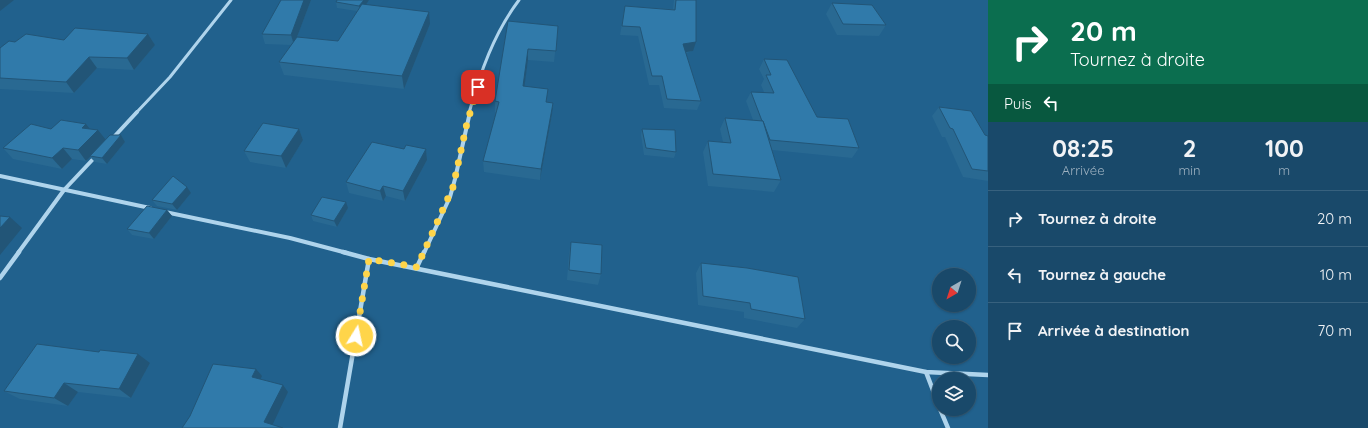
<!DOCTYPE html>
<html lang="fr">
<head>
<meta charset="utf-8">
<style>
	:root { --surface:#19496a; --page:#265372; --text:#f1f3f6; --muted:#9fb2c1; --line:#37617e }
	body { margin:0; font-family:Quicksand,sans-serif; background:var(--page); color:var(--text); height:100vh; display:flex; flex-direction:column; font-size:15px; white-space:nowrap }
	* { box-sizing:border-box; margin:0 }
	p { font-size:13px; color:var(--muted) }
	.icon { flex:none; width:22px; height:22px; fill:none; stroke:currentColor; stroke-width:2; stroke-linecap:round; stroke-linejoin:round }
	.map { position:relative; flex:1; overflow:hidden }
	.side { display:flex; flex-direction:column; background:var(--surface); width:380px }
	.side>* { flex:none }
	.guide { background:#0b6e4f; color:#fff; overflow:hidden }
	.needle { width:26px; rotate:219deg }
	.buttons { position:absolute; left:932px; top:268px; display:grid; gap:8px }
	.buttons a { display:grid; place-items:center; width:44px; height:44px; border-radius:50%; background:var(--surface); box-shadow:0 1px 3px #0004,0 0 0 1px var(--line); font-size:20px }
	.pin { position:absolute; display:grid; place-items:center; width:34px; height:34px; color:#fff; margin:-17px; border-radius:8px; box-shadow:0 2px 6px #0006 }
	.me { position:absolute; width:44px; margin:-22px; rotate:10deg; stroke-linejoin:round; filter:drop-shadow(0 0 3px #0008) }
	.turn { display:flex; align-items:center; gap:14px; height:84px; padding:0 16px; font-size:18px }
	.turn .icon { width:52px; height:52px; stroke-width:2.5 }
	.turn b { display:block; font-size:28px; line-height:34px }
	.then { display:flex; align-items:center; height:38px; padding:0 16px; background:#0003; gap:8px; font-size:15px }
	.eta { display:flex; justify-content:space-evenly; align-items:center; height:68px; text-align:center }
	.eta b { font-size:24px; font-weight:700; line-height:28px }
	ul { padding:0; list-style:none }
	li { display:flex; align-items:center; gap:12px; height:56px; padding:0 16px; border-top:1px solid var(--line) }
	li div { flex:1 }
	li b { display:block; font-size:15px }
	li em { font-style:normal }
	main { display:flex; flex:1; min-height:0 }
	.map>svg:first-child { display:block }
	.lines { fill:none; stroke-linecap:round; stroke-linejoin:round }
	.street-far2 { stroke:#afd4ec; stroke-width:3 }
	.street-far1 { stroke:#afd4ec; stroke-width:4 }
	.street { stroke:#afd4ec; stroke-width:4.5 }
	.wall { fill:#296992 }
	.shaded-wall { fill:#257 }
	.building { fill:#307aaa; stroke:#257 }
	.route { stroke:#ffd54a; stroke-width:7; stroke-dasharray:0 12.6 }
</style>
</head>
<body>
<main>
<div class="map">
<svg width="988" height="428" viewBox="0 0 988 428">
	<rect width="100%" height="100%" fill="#21618d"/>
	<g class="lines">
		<g class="street-far2">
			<path d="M136,113L170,77L231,0"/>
			<path d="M469,113C480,73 494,33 519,0"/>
		</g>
		<g class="street-far1">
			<path d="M112,139L137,112"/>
			<path d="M0,176L150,208"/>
			<path d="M165,212L290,238L347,253"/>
			<path d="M18,253L64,190L96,156"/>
			<path d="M424,253L450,197L455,179L470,112"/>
		</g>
		<g class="street">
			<path d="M343,252L369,259L926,372L988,375"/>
			<path d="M417,267L424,252"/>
			<path d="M0,278L19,252"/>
			<path d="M926,372L939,406"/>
			<path d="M940,409L948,428"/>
			<path d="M340,428L369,259"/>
		</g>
	</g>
	<g class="wall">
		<path d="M311,0L297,37L338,41L357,11L337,8L336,2L366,5L430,24L404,89L284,75L279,62L291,45L265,44L262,34Z"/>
		<path d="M674,0H696L693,51L686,53L701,101L697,110L664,108L659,85H649L638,36L620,35L625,6L673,9Z"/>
		<path d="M832,3L886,25L879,36L837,35L826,14Z"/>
		<path d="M508,21L558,26L554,62L528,60L524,87L547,102L552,114L540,180L484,172L483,161L496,113L495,112V101Z"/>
		<path d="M148,34L155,45L134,70L97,68L74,93L0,89V48L15,42L64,40Z"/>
		<path d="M764,59L817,117L859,148L852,158L772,150L781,180L774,192L708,186L703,152L708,141L723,142L720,129L725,118L753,120L746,101L751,92H764L761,85L764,79L759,69Z"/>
		<path d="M939,107L985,135L988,136V181L963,177L945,137H942L932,116Z"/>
		<path d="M51,129H90L105,140L121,135L125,142L107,164L95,162L90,157L86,161L72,159L62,169L13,159L3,148Z"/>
		<path d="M299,129L303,140L286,168L250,162L244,151Z"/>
		<path d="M642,129L676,152L674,158L644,155L641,135Z"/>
		<path d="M404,149H426L427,160L405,201L386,196L383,201L349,193L346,182Z"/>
		<path d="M191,193L177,210L157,206L152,200Z"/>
		<path d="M348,208L337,227L313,221L311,215Z"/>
		<path d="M167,210L172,216L154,239L132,235L127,229Z"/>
		<path d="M571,242L601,274L598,285L567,280L569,253Z"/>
		<path d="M701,263L805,319L797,328L744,318V312L698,305L696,273Z"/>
		<path d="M150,363L131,398L78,392L68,406L20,399L4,391Z"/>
	</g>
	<g class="shaded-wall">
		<path d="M0,0H14L0,11Z"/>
		<path d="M304,0H311L294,45L291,35Z"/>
		<path d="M364,0H369L361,12L359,6Z"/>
		<path d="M429,12L430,24L404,89L402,76Z"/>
		<path d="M148,34L155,45L134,70L127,58Z"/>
		<path d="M696,42L693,51L680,53L683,44Z"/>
		<path d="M528,49V60L523,97V86Z"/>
		<path d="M89,57L97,68L74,93L66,82Z"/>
		<path d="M553,103L552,114L540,180L541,169Z"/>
		<path d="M86,124L94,134L98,130L106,140L90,156V157L86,161L78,150L82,128Z"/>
		<path d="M299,129L303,140L286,168L281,156Z"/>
		<path d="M121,135L125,142L107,164L102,158Z"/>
		<path d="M63,148L72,159L62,169L52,158Z"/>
		<path d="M426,149L427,160L405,201L403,191Z"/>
		<path d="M383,186L386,196L383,201L380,191Z"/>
		<path d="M187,187L191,193L177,210L172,204Z"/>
		<path d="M346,202L348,208L337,227L334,221Z"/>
		<path d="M167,210L172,216L154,239L149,233Z"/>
		<path d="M10,217L22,228L0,255V228Z"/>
		<path d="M138,354L150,363L131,398L119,389Z"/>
		<path d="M256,369L262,376L258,384L252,377Z"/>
		<path d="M64,383L78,392L68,406L54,398Z"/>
		<path d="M283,385L288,392L271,428L264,422Z"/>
	</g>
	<g class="building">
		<path d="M281,0H304L291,35L262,34Z"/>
		<path d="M337,0H364L359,6L336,2Z"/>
		<path d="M676,0H696V42L683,44L701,101L667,99L662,76H652L640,27L622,26L625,6L675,10Z"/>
		<path d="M832,3L872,5L886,25L843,24Z"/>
		<path d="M362,4L429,12L402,76L279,62L297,37L338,41Z"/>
		<path d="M508,21L558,26L556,51L528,49L523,86L548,89L546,102L553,103L541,169L483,161L499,102L495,101Z"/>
		<path d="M75,28L148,34L127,58L89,57L66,82L0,78V48L9,41L15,42L26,34L64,40Z"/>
		<path d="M764,59L787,60L817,117L848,119L859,148L770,140L763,121H762L751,92L774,93L766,75H771Z"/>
		<path d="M939,107L971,111L985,135L988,136V171L972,169L953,129L950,128Z"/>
		<path d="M725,118L763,121L781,180L713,174L708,141L731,143Z"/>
		<path d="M61,120L86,124L82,128L98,130L78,150L63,148L52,158L3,148L31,124L51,129Z"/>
		<path d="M263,123L299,129L281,156L244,151Z"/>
		<path d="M642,129L675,130L676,152L646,148Z"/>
		<path d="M110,135H121L102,158L90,156Z"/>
		<path d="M372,142L404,149L406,145L426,149L403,191L383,186L380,191L346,182Z"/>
		<path d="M173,176L187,187L172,204L152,200Z"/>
		<path d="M322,197L346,202L334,221L311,215Z"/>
		<path d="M147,206L167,210L149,233L127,229Z"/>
		<path d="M0,216L10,217L0,228Z"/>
		<path d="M571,242L602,245L601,274L569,270Z"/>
		<path d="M701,263L747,268L798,277L805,319L751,309L750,303L703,296Z"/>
		<path d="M37,344L99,352L100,350L138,354L119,389L64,383L54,398L4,391Z"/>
		<path d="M213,364L256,369L252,377L283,385L264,422L283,428H182L190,416Z"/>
	</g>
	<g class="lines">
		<path class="route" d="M356,336L369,259L417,267L453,187L467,123L478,87"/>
	</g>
</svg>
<div class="buttons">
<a><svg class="needle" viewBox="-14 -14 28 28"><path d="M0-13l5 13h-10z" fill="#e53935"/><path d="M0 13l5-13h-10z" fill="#9fb2c1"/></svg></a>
<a><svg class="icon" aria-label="search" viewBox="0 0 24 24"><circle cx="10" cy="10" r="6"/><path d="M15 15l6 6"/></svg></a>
<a><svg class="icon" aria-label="layers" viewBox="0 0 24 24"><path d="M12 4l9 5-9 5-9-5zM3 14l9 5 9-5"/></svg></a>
</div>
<div class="pin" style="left:478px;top:87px;background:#d93025"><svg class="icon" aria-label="arrive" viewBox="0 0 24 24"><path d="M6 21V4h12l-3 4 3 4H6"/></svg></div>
<svg class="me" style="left:356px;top:336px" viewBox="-20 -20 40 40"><circle r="17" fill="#ffd54a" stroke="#fff" stroke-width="3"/><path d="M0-11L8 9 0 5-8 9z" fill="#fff"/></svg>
</div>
<section class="side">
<div class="guide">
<div class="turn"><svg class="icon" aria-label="right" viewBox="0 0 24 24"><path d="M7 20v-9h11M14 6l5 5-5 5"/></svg><div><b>20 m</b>Tournez à droite</div></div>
<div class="then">Puis<svg class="icon" aria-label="left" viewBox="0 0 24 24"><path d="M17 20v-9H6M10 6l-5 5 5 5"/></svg></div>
</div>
<div class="eta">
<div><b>08:25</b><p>Arrivée</p></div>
<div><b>2</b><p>min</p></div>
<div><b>100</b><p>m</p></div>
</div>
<ul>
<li><svg class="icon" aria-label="right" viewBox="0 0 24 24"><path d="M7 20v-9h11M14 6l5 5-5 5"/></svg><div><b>Tournez à droite</b></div><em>20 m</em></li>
<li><svg class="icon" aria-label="left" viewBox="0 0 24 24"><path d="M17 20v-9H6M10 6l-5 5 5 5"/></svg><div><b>Tournez à gauche</b></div><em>10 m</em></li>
<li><svg class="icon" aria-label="arrive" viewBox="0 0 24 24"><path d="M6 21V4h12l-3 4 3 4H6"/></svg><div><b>Arrivée à destination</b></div><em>70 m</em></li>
</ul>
</section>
</main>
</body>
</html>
